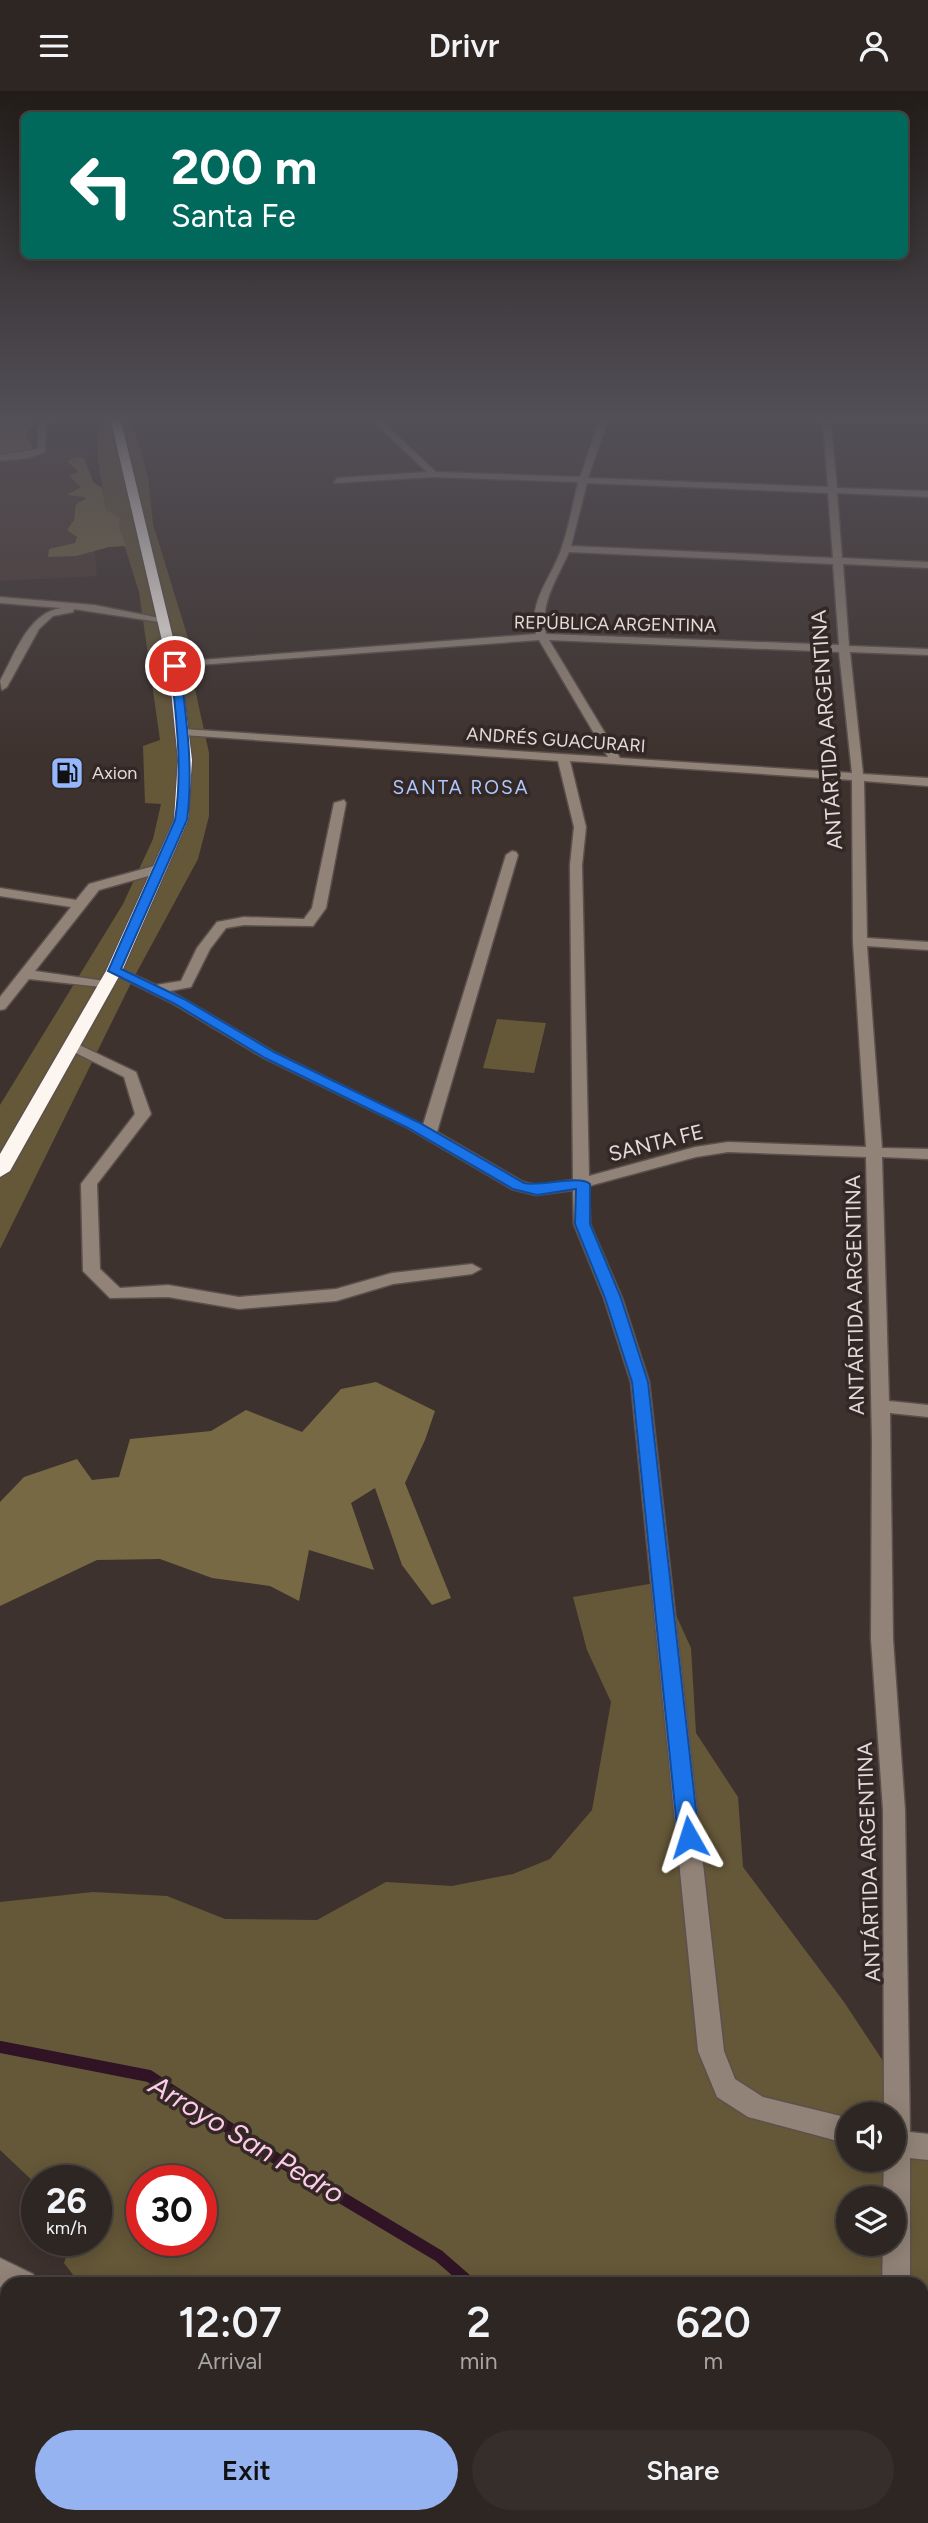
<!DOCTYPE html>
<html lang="en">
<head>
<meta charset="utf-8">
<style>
	:root { --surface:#2e2622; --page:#362e2a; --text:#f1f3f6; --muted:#a7a5a5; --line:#494340; --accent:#95b2f1 }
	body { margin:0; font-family:Figtree,sans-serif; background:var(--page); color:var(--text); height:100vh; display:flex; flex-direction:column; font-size:26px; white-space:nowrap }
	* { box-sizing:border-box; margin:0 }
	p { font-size:23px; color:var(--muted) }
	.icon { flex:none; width:38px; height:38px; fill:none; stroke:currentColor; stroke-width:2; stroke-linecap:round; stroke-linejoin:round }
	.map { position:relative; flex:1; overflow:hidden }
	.sheet { position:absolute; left:0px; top:2186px; width:929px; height:247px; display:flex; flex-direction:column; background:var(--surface); border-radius:21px 21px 0 0; box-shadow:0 4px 18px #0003,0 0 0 2px var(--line) }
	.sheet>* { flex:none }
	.banner { position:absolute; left:21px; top:21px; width:887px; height:147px; border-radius:10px; box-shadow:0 4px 18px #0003,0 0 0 2px var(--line); background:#00695c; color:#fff; overflow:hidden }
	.buttons { position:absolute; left:836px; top:2011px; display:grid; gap:14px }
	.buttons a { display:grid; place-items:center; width:70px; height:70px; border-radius:50%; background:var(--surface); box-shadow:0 4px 18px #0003,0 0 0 2px var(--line); font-size:35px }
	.speed { position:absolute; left:21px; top:2074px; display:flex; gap:14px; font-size:35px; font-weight:700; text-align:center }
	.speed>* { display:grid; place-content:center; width:91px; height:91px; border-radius:50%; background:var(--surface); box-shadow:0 4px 18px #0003,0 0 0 2px var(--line); line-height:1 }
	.speed small { font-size:18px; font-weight:400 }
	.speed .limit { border:10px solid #d22; background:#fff; color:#111 }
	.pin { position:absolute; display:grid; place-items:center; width:60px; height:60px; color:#fff; margin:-30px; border:4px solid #fff; border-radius:50%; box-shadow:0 2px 7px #0007 }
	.me { position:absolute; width:77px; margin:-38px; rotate:354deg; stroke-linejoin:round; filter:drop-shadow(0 0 5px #0008) }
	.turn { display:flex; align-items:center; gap:24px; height:147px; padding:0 35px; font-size:32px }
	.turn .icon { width:91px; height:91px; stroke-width:2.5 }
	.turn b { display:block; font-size:49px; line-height:60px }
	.eta { display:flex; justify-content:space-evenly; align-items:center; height:119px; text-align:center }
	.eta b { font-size:42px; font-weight:600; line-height:49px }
	.action { display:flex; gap:14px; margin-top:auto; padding:14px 35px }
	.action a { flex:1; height:80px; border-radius:42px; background:var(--accent); color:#111; font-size:28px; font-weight:600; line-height:80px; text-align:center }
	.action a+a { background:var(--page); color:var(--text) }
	header { display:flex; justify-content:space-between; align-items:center; height:91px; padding:0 35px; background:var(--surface); font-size:32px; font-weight:600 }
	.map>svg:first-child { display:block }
	.built { fill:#4d3a35 }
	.green { fill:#655838; fill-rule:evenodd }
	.forest { fill:#776944 }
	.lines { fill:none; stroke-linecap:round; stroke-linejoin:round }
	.stream { stroke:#311326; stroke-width:12 }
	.minor-casing { stroke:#5c504d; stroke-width:3 }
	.highway-casing { stroke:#5c504d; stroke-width:3 }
	.minor { fill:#918377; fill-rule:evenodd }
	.highway { fill:#fdf5ef; fill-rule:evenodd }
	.route { fill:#1a73e8; stroke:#114b97; stroke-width:2 }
	.labels { text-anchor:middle; stroke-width:7; stroke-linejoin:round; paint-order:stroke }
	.far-street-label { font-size:18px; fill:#e3dbd9; stroke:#332825 }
	.far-poi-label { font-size:18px; fill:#e3dbd9; stroke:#332825; text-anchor:start }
	.far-neighbourhood-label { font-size:19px; letter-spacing:2px; fill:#adc8fd; stroke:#332825 }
	.street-label { font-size:21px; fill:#e3dbd9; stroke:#332825 }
	.near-water-label { font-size:28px; font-style:italic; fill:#ffcbe9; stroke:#332825 }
</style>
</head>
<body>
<header><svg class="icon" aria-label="menu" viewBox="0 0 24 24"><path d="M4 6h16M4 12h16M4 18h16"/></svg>Drivr<svg class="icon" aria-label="person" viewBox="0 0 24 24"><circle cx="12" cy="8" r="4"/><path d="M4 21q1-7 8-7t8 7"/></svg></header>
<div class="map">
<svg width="928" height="2432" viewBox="0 0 928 2432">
	<rect width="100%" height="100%" fill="#3e322e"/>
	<path class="built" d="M85,356L97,485L0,490V363Z"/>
	<g class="green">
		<path d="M97,326H131L148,386L153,433L188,547L195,598L209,662V725L198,768L132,890L0,1158V1014L123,813L153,748L161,713L145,712L143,655L160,649L139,501L119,437L106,419L98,368Z"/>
		<path d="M497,928L546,932L534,982L483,977Z"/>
		<path d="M661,1491L691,1557L696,1642L738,1706L743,1776L844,1911L885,1973L893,2023H849V2068H894L897,2052L928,2070V2432H256L246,2426H922V2193H80L64,2172L72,2149H96V2090H37V2094L0,2059V1811L93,1801L167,1805L225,1828L317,1829L386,1791L452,1795L513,1783L550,1768L592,1719L611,1611L587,1559L573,1506ZM142,2090H201V2149H142ZM849,2107H894V2152H849Z"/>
	</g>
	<g class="forest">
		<path d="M0,326H41L26,343L33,357L20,362L0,363Z"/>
		<path d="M77,366L84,368L94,392L102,397L106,419L120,427L119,437L126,455L109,456L76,465L48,466L49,458L75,452L77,446L67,439L74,429L76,413L86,408L84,406L67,404L81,396L69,385L79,381L67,370Z"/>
		<path d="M376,1291L435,1320L425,1349L405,1392L451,1507L432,1514L402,1474L375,1397L351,1412L374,1479L309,1459L299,1510L270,1495L212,1487L160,1468L97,1469L0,1515V1411L24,1386L77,1368L92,1389L119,1386L130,1348L211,1340L246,1319L302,1341L341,1298Z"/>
	</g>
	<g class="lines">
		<g class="stream">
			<path d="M0,1956L149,1985L277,2068L439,2165L471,2193"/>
			<path d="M699,2426L704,2432"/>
		</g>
		<defs>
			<g id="minor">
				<path d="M49,326H87L56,330L46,335L45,361L29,367L0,370V364L38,358V334Z"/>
				<path d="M368,326H377L436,381L580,386L600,329L586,326L928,328V332L831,331L837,397L928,400V406L837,402L842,467L928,471V477L843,473L849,555L928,558V564L850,561L863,683L928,687V695L864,690L867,847L928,851V859L867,855L882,1057L928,1058V1068L882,1066L889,1310L928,1314V1326L890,1322L893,1548L905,1719L910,2041L928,2043V2069L910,2067V2193H882L883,2152H894V2107H883L884,2068H894V2023H884L883,1719L871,1548L872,1349L866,1066L728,1061L696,1066L589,1095L590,1133L622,1207L649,1291L724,1960L735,1988L763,2006L849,2027V2053L748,2026L717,2006L698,1960L631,1291L604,1207L574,1133L573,1099L536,1104L512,1098L408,1037L264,967L174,913L107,880L109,877H119L156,894L181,890L197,857L217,831L244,826L304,828L312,817L334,712L344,709L346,712L326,817L313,835L244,834L226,837L210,858L191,896L170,900L274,961L423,1034L506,764L512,760L516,761L518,764L437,1041L523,1091L536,1094L573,1089L570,774L574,736L558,670L183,644L177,641L183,638L608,666L539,549L171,576L170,574L175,571L536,543C528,509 552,487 562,456C569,435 573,413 578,391L434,386L334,392L337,387L427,381ZM608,329L823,331L828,396L588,387ZM587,392L828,402L833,467L571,455ZM569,461L833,473L839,554L546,543C539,513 557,488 569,461ZM549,549L839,561L852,682L620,667ZM570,670L852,689L853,851L866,1056L728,1051L695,1056L589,1085L582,774L586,736Z"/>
				<path d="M0,506L94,514L170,529L165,532L74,518L73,521L53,525L39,538L7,596L2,599L0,590C15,563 28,522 61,517L0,512Z"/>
				<path d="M161,773L166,774V780L99,799L35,880L105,890L112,894L110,897L29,888L5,918L0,919V906L71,816L0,805V797L76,809L89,793Z"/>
				<path d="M71,950L136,981L151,1023L97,1093L100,1178L120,1197L168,1194L239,1206L336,1198L392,1182L472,1173L481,1178L472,1183L393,1193L336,1210L239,1218L168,1206L110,1207L83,1180L81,1093L135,1023L124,986L66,957L64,954L66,951Z"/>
				<path d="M0,2167L33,2183L37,2193H7V2200L0,2196Z"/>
				<path d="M922,2419L927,2432H897L895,2426H922Z"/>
				<path d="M383,2426H421L423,2432H385Z"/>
			</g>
			<path id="highway" d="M110,326H120L181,580L192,669L188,729L122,880L10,1080L0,1086V1063L106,880L174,729L178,669L169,580Z"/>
		</defs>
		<use href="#minor" class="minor-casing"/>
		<use href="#highway" class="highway-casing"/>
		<use href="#minor" class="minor"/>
		<use href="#highway" class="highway"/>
	</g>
	<linearGradient id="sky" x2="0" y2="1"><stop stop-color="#221c19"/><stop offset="0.49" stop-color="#524f57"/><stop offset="1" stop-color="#524f57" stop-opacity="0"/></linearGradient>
	<rect width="928" height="666" fill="url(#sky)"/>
	<path class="route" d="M175,572L180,575C186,626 194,678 187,729L121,878L184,908L274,961L418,1031L524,1092C541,1096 580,1083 590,1093V1133L621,1207L648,1291L699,1746L696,1752L689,1755L681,1752L678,1746L632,1291L605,1207L575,1133L576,1098L537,1104L513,1098L408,1037L265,967L175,913L108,880L175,729C183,678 176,626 171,575Z"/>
	<defs>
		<symbol id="fuel-square" viewBox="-11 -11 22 22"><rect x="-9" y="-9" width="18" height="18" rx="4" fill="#94b7fd" stroke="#332825"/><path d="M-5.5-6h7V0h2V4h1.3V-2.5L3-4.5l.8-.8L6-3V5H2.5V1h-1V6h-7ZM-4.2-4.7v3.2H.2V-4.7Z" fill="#111"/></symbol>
	</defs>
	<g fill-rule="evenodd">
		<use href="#fuel-square" x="48" y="663" width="38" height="38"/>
	</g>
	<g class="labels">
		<g class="far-street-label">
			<text transform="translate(615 533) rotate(1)" y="6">REPÚBLICA ARGENTINA</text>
			<text transform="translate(556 649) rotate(4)" y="6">ANDRÉS GUACURARI</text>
		</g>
		<g class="far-poi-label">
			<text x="92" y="688">Axion</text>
		</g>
		<g class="far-neighbourhood-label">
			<text x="461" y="703">SANTA ROSA</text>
		</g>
		<g class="street-label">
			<text transform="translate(827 639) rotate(-94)" y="7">ANTÁRTIDA ARGENTINA</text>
			<text transform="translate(656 1052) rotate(-14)" y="7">SANTA FE</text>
			<text transform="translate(855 1204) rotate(-91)" y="7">ANTÁRTIDA ARGENTINA</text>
			<text transform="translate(869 1771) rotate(-92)" y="7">ANTÁRTIDA ARGENTINA</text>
		</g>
		<g class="near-water-label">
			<text transform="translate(247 2048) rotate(31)" y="10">Arroyo San Pedro</text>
		</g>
	</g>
</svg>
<div class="buttons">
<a><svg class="icon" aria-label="sound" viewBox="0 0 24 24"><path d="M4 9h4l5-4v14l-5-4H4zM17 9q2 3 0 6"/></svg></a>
<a><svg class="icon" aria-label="layers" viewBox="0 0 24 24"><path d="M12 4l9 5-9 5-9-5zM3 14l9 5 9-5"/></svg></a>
</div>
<div class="speed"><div>26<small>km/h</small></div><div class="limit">30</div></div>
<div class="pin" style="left:175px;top:575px;background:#d93025"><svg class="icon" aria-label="arrive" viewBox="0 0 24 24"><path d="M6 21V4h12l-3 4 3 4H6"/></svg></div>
<svg class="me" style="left:689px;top:1746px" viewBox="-20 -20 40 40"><path d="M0-17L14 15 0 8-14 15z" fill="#1a73e8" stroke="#fff" stroke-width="4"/></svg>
<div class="banner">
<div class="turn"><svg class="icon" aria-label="left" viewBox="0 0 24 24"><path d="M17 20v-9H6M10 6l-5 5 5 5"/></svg><div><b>200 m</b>Santa Fe</div></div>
</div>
<section class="sheet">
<div class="eta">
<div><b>12:07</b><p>Arrival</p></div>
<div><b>2</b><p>min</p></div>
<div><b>620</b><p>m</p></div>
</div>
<div class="action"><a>Exit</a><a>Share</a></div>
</section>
</div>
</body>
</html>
